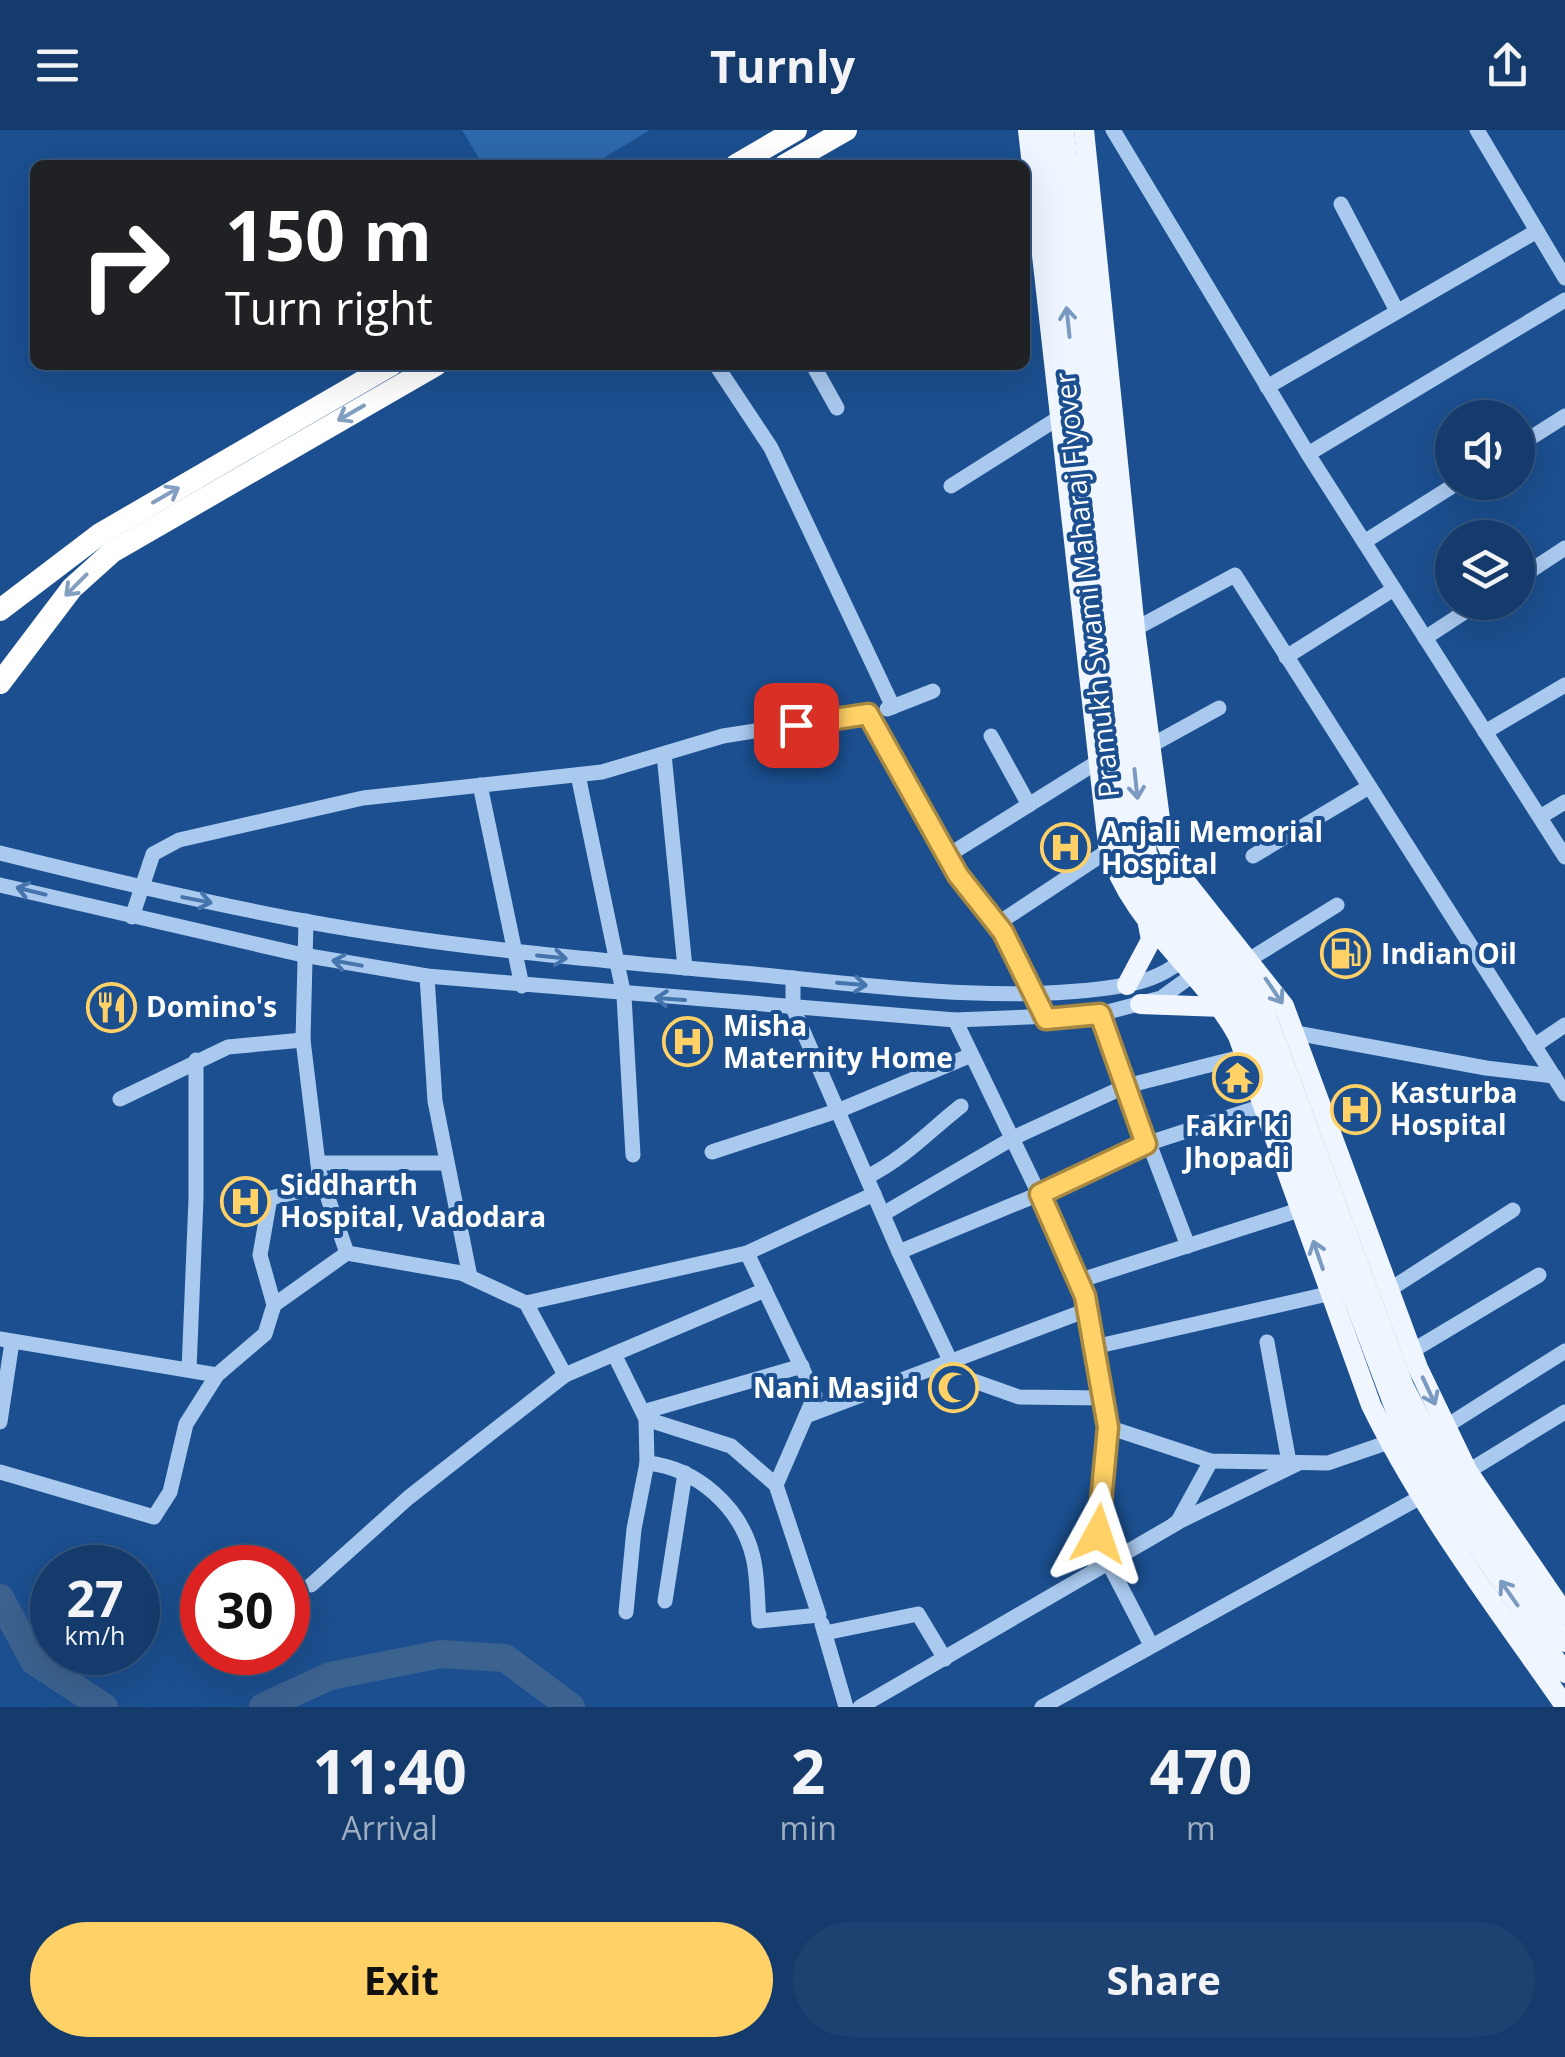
<!DOCTYPE html>
<html lang="en">
<head>
<meta charset="utf-8">
<style>
	:root { --surface:#143b6b; --page:#1d4271; --text:#f1f3f6; --muted:#9dadc1; --line:#33557e; --accent:#ffd166 }
	body { margin:0; font-family:"Open Sans",sans-serif; background:var(--page); color:var(--text); height:100vh; display:flex; flex-direction:column; font-size:38px; white-space:nowrap }
	* { box-sizing:border-box; margin:0 }
	p { font-size:32px; color:var(--muted) }
	.icon { flex:none; width:55px; height:55px; fill:none; stroke:currentColor; stroke-width:2; stroke-linecap:round; stroke-linejoin:round }
	.map { position:relative; height:1577px; overflow:hidden }
	.details { display:flex; flex-direction:column; background:var(--surface); flex:1 }
	.details>* { flex:none }
	.guide { position:absolute; left:30px; top:30px; width:1000px; height:210px; border-radius:15px; box-shadow:0 10px 40px #0002,0 0 0 2px var(--line); background:#202124; color:#fff; overflow:hidden }
	.fabs { position:absolute; left:1435px; top:270px; display:grid; gap:20px }
	.fabs a { display:grid; place-items:center; width:100px; height:100px; border-radius:50%; background:var(--surface); box-shadow:0 10px 40px #0002,0 0 0 2px var(--line); font-size:50px }
	.speed { position:absolute; left:30px; top:1415px; display:flex; gap:20px; font-size:50px; font-weight:700; text-align:center }
	.speed>* { display:grid; place-content:center; width:130px; height:130px; border-radius:50%; background:var(--surface); box-shadow:0 10px 40px #0002,0 0 0 2px var(--line); line-height:1 }
	.speed small { font-size:25px; font-weight:400 }
	.speed .limit { border:15px solid #d22; background:#fff; color:#111 }
	.pin { position:absolute; display:grid; place-items:center; width:85px; height:85px; color:#fff; margin:-42px; border-radius:20px; box-shadow:0 5px 15px #0006 }
	.me { position:absolute; width:110px; margin:-55px; rotate:5deg; stroke-linejoin:round; filter:drop-shadow(0 0 8px #0008) }
	.turn { display:flex; align-items:center; gap:35px; height:210px; padding:0 30px; font-size:45px }
	.turn .icon { width:130px; height:130px; stroke-width:2.5 }
	.turn b { display:block; font-size:70px; line-height:85px }
	.eta { display:flex; justify-content:space-evenly; align-items:center; height:170px; text-align:center }
	.eta b { font-size:60px; font-weight:700; line-height:70px }
	.cta { display:flex; gap:20px; margin-top:auto; padding:20px 30px }
	.cta a { flex:1; height:115px; border-radius:60px; background:var(--accent); color:#111; font-size:40px; font-weight:700; line-height:115px; text-align:center }
	.cta a+a { background:var(--page); color:var(--text) }
	header { display:flex; justify-content:space-between; align-items:center; height:130px; padding:0 30px; background:var(--surface); font-size:45px; font-weight:700 }
	.map>svg:first-child { display:block }
	.green { fill:#2e69ad }
	.lines { fill:none; stroke-linecap:round; stroke-linejoin:round }
	.river { stroke:#3c6290; stroke-width:28 }
	.minor { stroke:#a9c9ee; stroke-width:15 }
	.major { stroke:#f0f6ff; stroke-width:20 }
	.highway { stroke:#fff; stroke-width:22 }
	.major-bridge { stroke:#f0f6ff; stroke-width:20 }
	.oneway { stroke:#7b9ac1 }
	.oneway2 { stroke:#829ec1 }
	.oneway3 { stroke:#4674ac }
	.route-casing { stroke:#a68842; stroke-width:25 }
	.route { stroke:#ffd166; stroke-width:18 }
	.labels { text-anchor:middle; stroke-width:8; stroke-linejoin:round; paint-order:stroke }
	.street-label { font-size:28px; fill:#fff; stroke:#1b4f8f }
	.poi-label { font-size:28px; font-weight:bold; fill:#fff; stroke:#1b4f8f; text-anchor:start }
</style>
</head>
<body>
<header><svg class="icon" aria-label="menu" viewBox="0 0 24 24"><path d="M4 6h16M4 12h16M4 18h16"/></svg>Turnly<svg class="icon" aria-label="share" viewBox="0 0 24 24"><path d="M12 15V3M7 8l5-5 5 5M5 13v7h14v-7"/></svg></header>
<div class="map">
<svg width="1565" height="1577" viewBox="0 0 1565 1577">
	<rect width="100%" height="100%" fill="#1b4f8f"/>
	<path class="green" d="M462,0H650L592,35H483Z"/>
	<g class="lines">
		<g class="river">
			<path d="M0,1468L34,1531L104,1577"/>
			<path d="M263,1577L330,1546L441,1524L505,1528L571,1577"/>
		</g>
		<g class="minor">
			<path d="M1113,0L1308,324L1565,727"/>
			<path d="M1477,0L1565,148"/>
			<path d="M1341,74L1397,181"/>
			<path d="M716,235L771,318L893,577"/>
			<path d="M813,235L837,278"/>
			<path d="M1267,257L1537,101"/>
			<path d="M1518,316L1565,286"/>
			<path d="M1308,324L1565,170"/>
			<path d="M951,356L1060,287"/>
			<path d="M1364,412L1459,352"/>
			<path d="M1518,449L1565,418"/>
			<path d="M1135,499L1235,445L1565,964"/>
			<path d="M1425,508L1480,472"/>
			<path d="M1286,527L1394,459"/>
			<path d="M887,579L933,561"/>
			<path d="M1485,602L1565,555"/>
			<path d="M991,606L1029,675"/>
			<path d="M1150,616L1219,578"/>
			<path d="M664,624L685,838"/>
			<path d="M578,645L624,866L633,1025"/>
			<path d="M480,655L522,856"/>
			<path d="M1540,687L1565,672"/>
			<path d="M0,723C101,748 201,772 304,791C456,819 609,831 763,845C875,856 1014,875 1126,855C1149,851 1168,843 1186,827"/>
			<path d="M947,726L1099,631"/>
			<path d="M1253,726L1369,657"/>
			<path d="M0,755L303,825L427,846L955,890L1100,884L1161,868L1201,839"/>
			<path d="M132,787L153,724L179,710L363,668L602,642L723,606L868,583L957,745L1003,802L1045,889"/>
			<path d="M306,791L303,910L319,1042L347,1123L461,1143L526,1173L565,1245L614,1224L646,1289L731,1316L776,1355L819,1485L759,1491C757,1471 758,1447 753,1427C741,1377 697,1338 647,1333L634,1399L626,1482"/>
			<path d="M997,794L1109,720"/>
			<path d="M1250,829L1337,775"/>
			<path d="M427,846L435,971L470,1147"/>
			<path d="M793,848V878L899,1122L1039,1064L955,890"/>
			<path d="M1100,884L1188,1116"/>
			<path d="M1296,903L1486,938L1554,946"/>
			<path d="M1534,916L1565,895"/>
			<path d="M120,969L228,917L303,910"/>
			<path d="M712,1022L840,980L969,926"/>
			<path d="M318,1033H446"/>
			<path d="M867,1047C905,1028 928,1002 961,976"/>
			<path d="M883,1084L1013,1008L1126,956L1245,926"/>
			<path d="M899,1122L957,1245L1019,1267L1103,1268"/>
			<path d="M747,1123L874,1064"/>
			<path d="M1078,1151L1302,1079"/>
			<path d="M1389,1160L1513,1080"/>
			<path d="M526,1173L747,1123L815,1265L776,1355"/>
			<path d="M274,1175L347,1123"/>
			<path d="M0,1209L217,1245"/>
			<path d="M1267,1212L1289,1332"/>
			<path d="M1094,1217L1332,1163"/>
			<path d="M1412,1221L1539,1145"/>
			<path d="M614,1224L765,1160"/>
			<path d="M189,1240L196,1069V930"/>
			<path d="M643,1282L802,1236"/>
			<path d="M806,1286L1087,1180"/>
			<path d="M646,1289L647,1333"/>
			<path d="M0,1292L12,1212"/>
			<path d="M1108,1297L1211,1331L1328,1333L1389,1312"/>
			<path d="M1445,1297L1565,1221"/>
			<path d="M0,1342L154,1387L170,1362L186,1294L217,1245L265,1204L274,1175L260,1125L270,1068L324,1056"/>
			<path d="M1462,1345L1565,1282"/>
			<path d="M1174,1394L1297,1334"/>
			<path d="M1108,1432L1151,1515"/>
			<path d="M1095,1439L1108,1297L1085,1166L1039,1064L1146,1014L1263,976"/>
			<path d="M311,1455L408,1368L565,1245"/>
			<path d="M665,1471L685,1343"/>
			<path d="M822,1494L846,1577"/>
			<path d="M825,1503L918,1484L945,1529"/>
			<path d="M860,1577L1177,1393L1211,1331"/>
			<path d="M1042,1577L1428,1363"/>
		</g>
		<g class="major">
			<path d="M1028,0L1108,715C1128,792 1201,838 1238,906L1371,1275C1423,1382 1497,1478 1565,1576"/>
			<path d="M1084,0L1135,499L1162,704L1181,746L1284,876L1418,1238L1468,1342L1565,1484"/>
			<path d="M1127,855L1151,810L1147,789"/>
			<path d="M1140,874L1222,877"/>
		</g>
		<g class="highway">
			<path d="M736,35L796,0"/>
			<path d="M785,35L846,0"/>
			<path d="M0,480L100,404L391,235"/>
			<path d="M0,553L72,458L112,422L436,235"/>
		</g>
		<g class="major-bridge">
			<path d="M1047,0L1129,727L1148,766L1249,891L1397,1284L1437,1358L1565,1543"/>
			<path d="M1064,0L1147,724L1163,754L1264,879L1404,1257L1451,1347L1565,1512"/>
		</g>
	</g>
	<defs><path id="oneway-shaft" d="M-6 0H5M1.5-3L5.5 0L1.5 3" fill="none" stroke-width="1.6" stroke-linecap="round" stroke-linejoin="round" transform="scale(2.5)"/></defs>
	<g class="oneway">
		<use href="#oneway-shaft" transform="translate(1068 192) rotate(-96)"/>
		<use href="#oneway-shaft" transform="translate(1136 654) rotate(84)"/>
		<use href="#oneway-shaft" transform="translate(1274 861) rotate(56)"/>
		<use href="#oneway-shaft" transform="translate(1318 1125) rotate(-109)"/>
		<use href="#oneway-shaft" transform="translate(1429 1261) rotate(65)"/>
		<use href="#oneway-shaft" transform="translate(1509 1463) rotate(-125)"/>
	</g>
	<g class="oneway2">
		<use href="#oneway-shaft" transform="translate(351 283) rotate(150)"/>
		<use href="#oneway-shaft" transform="translate(166 365) rotate(-30)"/>
		<use href="#oneway-shaft" transform="translate(76 455) rotate(135)"/>
	</g>
	<g class="oneway3">
		<use href="#oneway-shaft" transform="translate(31 761) rotate(-166)"/>
		<use href="#oneway-shaft" transform="translate(197 770) rotate(11)"/>
		<use href="#oneway-shaft" transform="translate(552 827) rotate(6)"/>
		<use href="#oneway-shaft" transform="translate(347 833) rotate(-170)"/>
		<use href="#oneway-shaft" transform="translate(852 854) rotate(5)"/>
		<use href="#oneway-shaft" transform="translate(670 869) rotate(-176)"/>
	</g>
	<g class="lines">
		<defs>
			<path id="route" d="M796,595L868,584L958,745L1003,802L1046,889L1100,884L1146,1014L1040,1064L1085,1166L1108,1297L1098,1404"/>
		</defs>
		<use href="#route" class="route-casing"/>
		<use href="#route" class="route"/>
	</g>
	<defs>
		<symbol id="hospital-ring" viewBox="-11 -11 22 22"><circle r="9.5" fill="#1b4f8f" stroke="#ffd166" stroke-width="1.5"/><path d="M-5-5h3v3.5h4V-5h3V5h-3V1.5h-4V5h-3Z" fill="#ffd166"/></symbol>
		<symbol id="fuel-ring" viewBox="-11 -11 22 22"><circle r="9.5" fill="#1b4f8f" stroke="#ffd166" stroke-width="1.5"/><path d="M-5.5-6h7V0h2V4h1.3V-2.5L3-4.5l.8-.8L6-3V5H2.5V1h-1V6h-7ZM-4.2-4.7v3.2H.2V-4.7Z" fill="#ffd166"/></symbol>
		<symbol id="restaurant-ring" viewBox="-11 -11 22 22"><circle r="9.5" fill="#1b4f8f" stroke="#ffd166" stroke-width="1.5"/><path d="M-5-6h1v4h1v-4h1v4h1v-4h1v5L-1.5 .5V6h-2V.5L-5-1ZM5-6V6H3V1.5H1.5Q1.5-4 5-6Z" fill="#ffd166"/></symbol>
		<symbol id="temple-ring" viewBox="-11 -11 22 22"><circle r="9.5" fill="#1b4f8f" stroke="#ffd166" stroke-width="1.5"/><path d="M0-6L5-2H3V0L6.5 2.5H4V6H1.5V3h-3V6H-4V2.5H-6.5L-3 0V-2H-5Z" fill="#ffd166"/></symbol>
		<symbol id="mosque-ring" viewBox="-11 -11 22 22"><circle r="9.5" fill="#1b4f8f" stroke="#ffd166" stroke-width="1.5"/><path d="M3.5-4.9A6 6 0 1 0 3.5 4.9A5 5 0 1 1 3.5-4.9Z" fill="#ffd166"/></symbol>
	</defs>
	<g fill-rule="evenodd">
		<use href="#hospital-ring" x="1038" y="690" width="55" height="55"/>
		<use href="#fuel-ring" x="1318" y="796" width="55" height="55"/>
		<use href="#restaurant-ring" x="84" y="850" width="55" height="55"/>
		<use href="#hospital-ring" x="660" y="884" width="55" height="55"/>
		<use href="#temple-ring" x="1210" y="920" width="55" height="55"/>
		<use href="#hospital-ring" x="1328" y="952" width="55" height="55"/>
		<use href="#hospital-ring" x="218" y="1044" width="55" height="55"/>
		<use href="#mosque-ring" x="926" y="1230" width="55" height="55"/>
	</g>
	<g class="labels">
		<g class="street-label">
			<text transform="translate(1087 455) rotate(-96)" y="10">Pramukh Swami Maharaj Flyover</text>
		</g>
		<g class="poi-label">
			<text x="1101" y="712">Anjali Memorial<tspan x="1101" dy="32">Hospital</tspan></text>
			<text x="1381" y="834">Indian Oil</text>
			<text x="146" y="887">Domino's</text>
			<text x="723" y="906">Misha<tspan x="723" dy="32">Maternity Home</tspan></text>
			<text x="1390" y="973">Kasturba<tspan x="1390" dy="32">Hospital</tspan></text>
			<text x="1237" y="1006" text-anchor="middle">Fakir ki<tspan x="1237" dy="32">Jhopadi</tspan></text>
			<text x="280" y="1065">Siddharth<tspan x="280" dy="32">Hospital, Vadodara</tspan></text>
			<text x="919" y="1268" text-anchor="end">Nani Masjid</text>
		</g>
	</g>
</svg>
<div class="fabs">
<a><svg class="icon" aria-label="sound" viewBox="0 0 24 24"><path d="M4 9h4l5-4v14l-5-4H4zM17 9q2 3 0 6"/></svg></a>
<a><svg class="icon" aria-label="layers" viewBox="0 0 24 24"><path d="M12 4l9 5-9 5-9-5zM3 14l9 5 9-5"/></svg></a>
</div>
<div class="speed"><div>27<small>km/h</small></div><div class="limit">30</div></div>
<div class="pin" style="left:796px;top:595px;background:#d93025"><svg class="icon" aria-label="arrive" viewBox="0 0 24 24"><path d="M6 21V4h12l-3 4 3 4H6"/></svg></div>
<svg class="me" style="left:1098px;top:1404px" viewBox="-20 -20 40 40"><path d="M0-17L14 15 0 8-14 15z" fill="#ffd166" stroke="#fff" stroke-width="4"/></svg>
<div class="guide">
<div class="turn"><svg class="icon" aria-label="right" viewBox="0 0 24 24"><path d="M7 20v-9h11M14 6l5 5-5 5"/></svg><div><b>150 m</b>Turn right</div></div>
</div>
</div>
<section class="details">
<div class="eta">
<div><b>11:40</b><p>Arrival</p></div>
<div><b>2</b><p>min</p></div>
<div><b>470</b><p>m</p></div>
</div>
<div class="cta"><a>Exit</a><a>Share</a></div>
</section>
</body>
</html>
